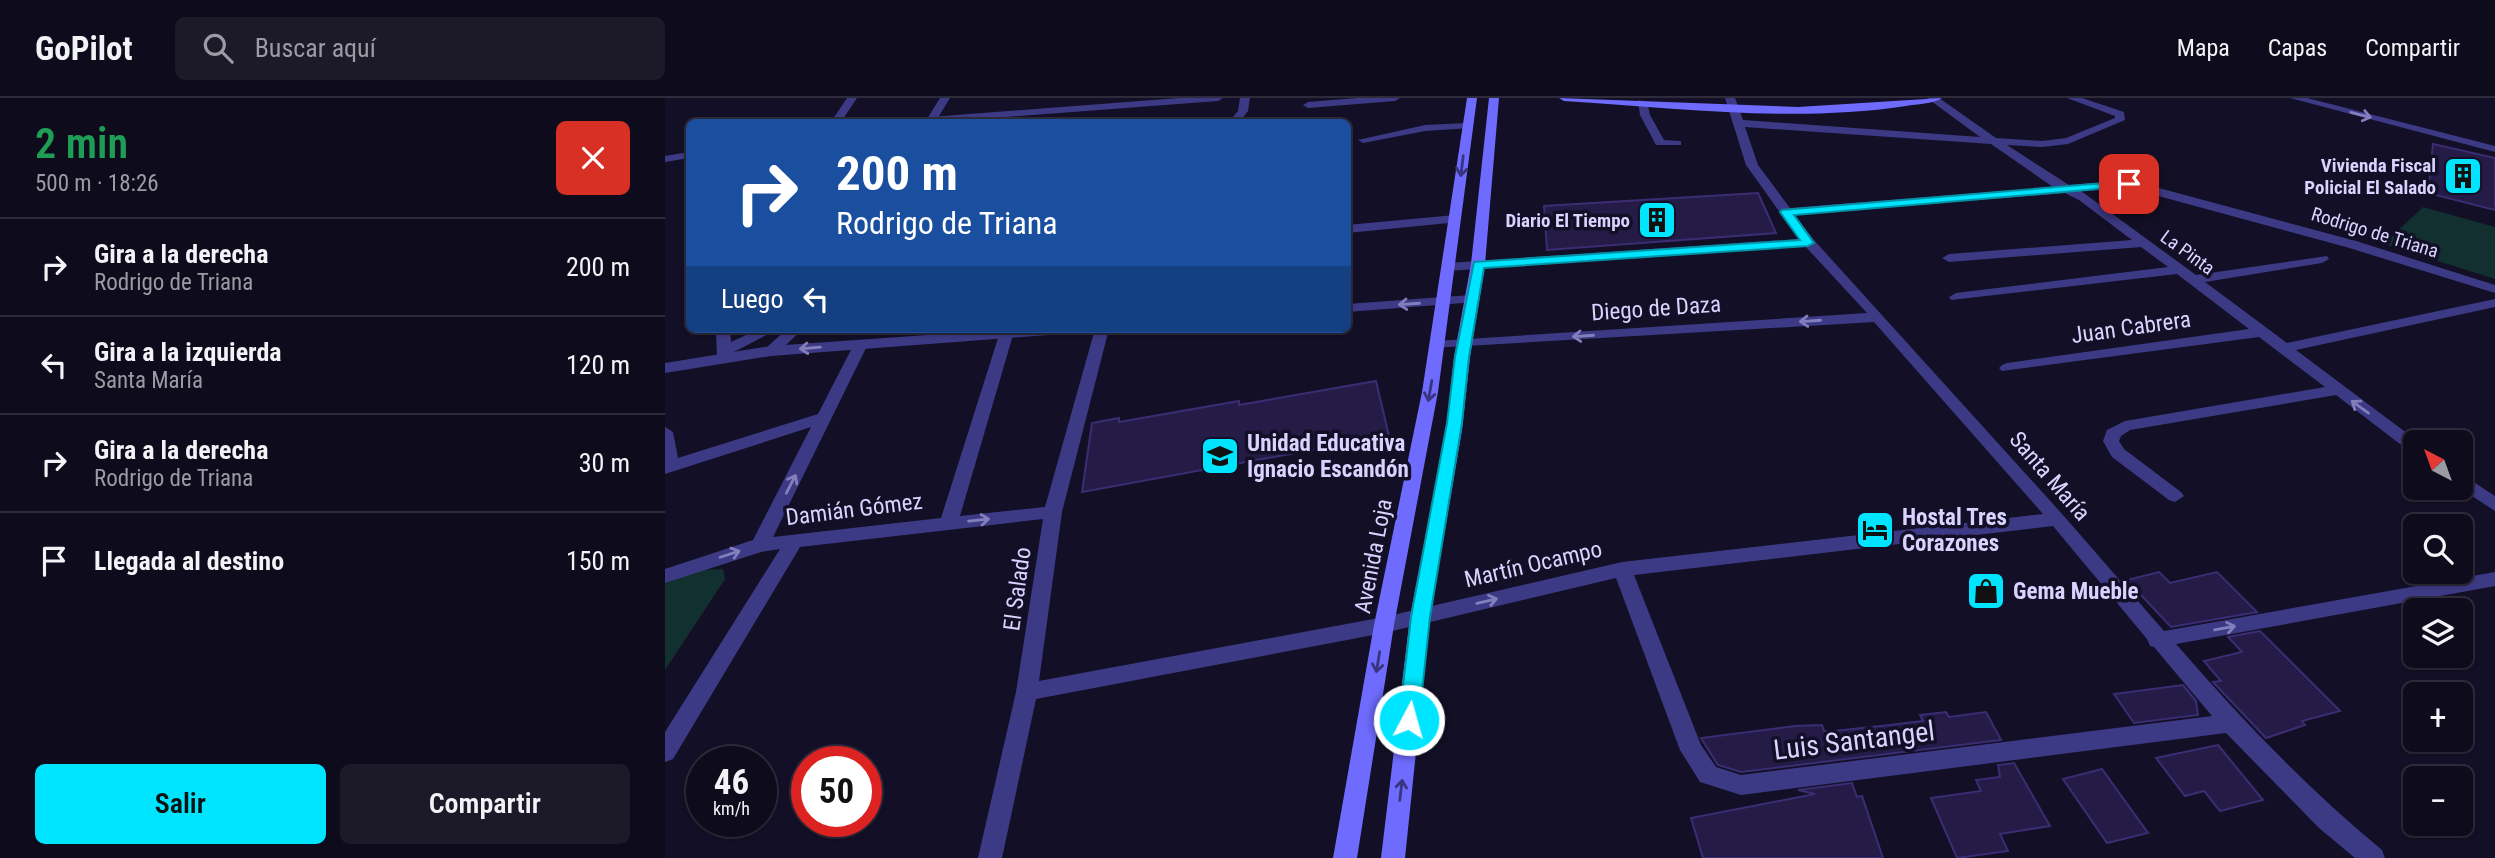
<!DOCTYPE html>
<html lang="es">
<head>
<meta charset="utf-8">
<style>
	:root { --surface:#0e0b1c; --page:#1c1929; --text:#f1f3f6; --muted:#9b9ba3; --line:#2e2b3b; --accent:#00e5ff }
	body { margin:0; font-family:"Roboto Condensed",sans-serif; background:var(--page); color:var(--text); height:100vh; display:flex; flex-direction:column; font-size:26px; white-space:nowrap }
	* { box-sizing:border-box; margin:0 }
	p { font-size:23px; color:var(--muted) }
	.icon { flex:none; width:38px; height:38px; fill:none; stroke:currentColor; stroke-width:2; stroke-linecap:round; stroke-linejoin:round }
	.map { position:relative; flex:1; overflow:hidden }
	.side { display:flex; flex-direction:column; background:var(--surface); width:665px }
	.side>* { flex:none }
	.hud { position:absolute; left:21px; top:21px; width:665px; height:214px; border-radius:10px; box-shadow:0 2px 5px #0004,0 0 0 2px var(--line); background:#1a4fa0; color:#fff; overflow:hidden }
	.needle { width:46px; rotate:319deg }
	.controls { position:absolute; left:1738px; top:332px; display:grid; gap:14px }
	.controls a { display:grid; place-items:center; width:70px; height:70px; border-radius:10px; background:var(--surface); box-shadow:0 2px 5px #0004,0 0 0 2px var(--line); font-size:35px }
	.speed { position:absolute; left:21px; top:648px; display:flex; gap:14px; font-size:35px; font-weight:700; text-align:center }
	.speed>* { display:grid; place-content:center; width:91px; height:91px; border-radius:50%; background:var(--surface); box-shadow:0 2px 5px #0004,0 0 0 2px var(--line); line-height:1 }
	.speed small { font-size:18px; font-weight:400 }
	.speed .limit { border:10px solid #d22; background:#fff; color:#111 }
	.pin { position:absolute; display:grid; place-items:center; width:60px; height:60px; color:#fff; margin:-30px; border-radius:14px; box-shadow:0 4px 10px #0006 }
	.me { position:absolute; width:77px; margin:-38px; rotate:6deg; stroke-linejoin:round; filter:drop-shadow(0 0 5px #0008) }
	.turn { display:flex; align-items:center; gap:24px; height:147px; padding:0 35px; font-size:32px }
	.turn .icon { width:91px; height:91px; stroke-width:2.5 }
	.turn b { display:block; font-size:49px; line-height:60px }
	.then { display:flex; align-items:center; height:66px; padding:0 35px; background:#0003; gap:14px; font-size:26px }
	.round { display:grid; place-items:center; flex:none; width:74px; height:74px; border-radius:10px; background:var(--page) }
	.headline { display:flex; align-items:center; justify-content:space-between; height:119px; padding:0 35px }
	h1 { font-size:42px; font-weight:600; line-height:52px; color:#1e9e55 }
	.action { display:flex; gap:14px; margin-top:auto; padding:14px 35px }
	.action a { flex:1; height:80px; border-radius:10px; background:var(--accent); color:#111; font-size:28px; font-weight:600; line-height:80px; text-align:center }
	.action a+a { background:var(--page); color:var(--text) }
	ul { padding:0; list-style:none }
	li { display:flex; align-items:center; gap:21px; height:98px; padding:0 35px; border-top:2px solid var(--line) }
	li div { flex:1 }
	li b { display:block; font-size:26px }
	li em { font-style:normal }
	header { display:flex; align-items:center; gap:42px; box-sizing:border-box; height:98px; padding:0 35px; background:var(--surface); border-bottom:2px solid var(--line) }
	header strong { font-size:33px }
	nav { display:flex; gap:38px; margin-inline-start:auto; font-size:24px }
	.search { width:490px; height:63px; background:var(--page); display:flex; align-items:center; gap:18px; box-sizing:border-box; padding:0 24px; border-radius:10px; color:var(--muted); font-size:26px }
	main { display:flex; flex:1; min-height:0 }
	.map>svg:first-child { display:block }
	.green { fill:#12302f }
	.building { fill:#241b47; stroke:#3b2d73; stroke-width:2 }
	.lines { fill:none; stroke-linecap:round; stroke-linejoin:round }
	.minor { fill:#3d3a85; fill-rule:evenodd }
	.tertiary { fill:#3d3a85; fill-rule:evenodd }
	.secondary { fill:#6f6bff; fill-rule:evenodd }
	.oneway { stroke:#837fbc }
	.oneway2 { stroke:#38347d }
	.route { fill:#00e5ff; stroke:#0095a6; stroke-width:2 }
	.labels { text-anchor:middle; stroke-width:7; stroke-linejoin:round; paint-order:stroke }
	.far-poi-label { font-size:19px; font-weight:bold; fill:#d9d4ff; stroke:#130f26; text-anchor:end }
	.far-street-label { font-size:19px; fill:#d9d4ff; stroke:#130f26 }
	.street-label { font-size:23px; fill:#d9d4ff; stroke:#130f26 }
	.poi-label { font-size:23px; font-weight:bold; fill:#d9d4ff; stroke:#130f26; text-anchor:start }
	.near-street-label { font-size:28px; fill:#d9d4ff; stroke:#130f26 }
</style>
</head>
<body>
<header>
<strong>GoPilot</strong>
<div class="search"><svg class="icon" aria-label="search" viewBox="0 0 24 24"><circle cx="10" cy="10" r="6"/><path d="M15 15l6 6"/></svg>Buscar aquí</div>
<nav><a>Mapa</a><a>Capas</a><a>Compartir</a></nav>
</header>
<main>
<section class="side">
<div class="headline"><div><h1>2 min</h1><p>500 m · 18:26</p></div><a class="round" style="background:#d93025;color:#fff"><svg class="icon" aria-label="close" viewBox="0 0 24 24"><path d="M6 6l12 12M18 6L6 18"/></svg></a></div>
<ul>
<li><svg class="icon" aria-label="right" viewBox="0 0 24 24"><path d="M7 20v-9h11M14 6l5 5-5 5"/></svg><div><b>Gira a la derecha</b><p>Rodrigo de Triana</p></div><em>200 m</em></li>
<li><svg class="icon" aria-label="left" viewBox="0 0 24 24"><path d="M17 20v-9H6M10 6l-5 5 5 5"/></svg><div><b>Gira a la izquierda</b><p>Santa María</p></div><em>120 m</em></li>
<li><svg class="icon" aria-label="right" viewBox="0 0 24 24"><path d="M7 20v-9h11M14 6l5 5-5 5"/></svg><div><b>Gira a la derecha</b><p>Rodrigo de Triana</p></div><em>30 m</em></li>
<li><svg class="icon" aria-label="arrive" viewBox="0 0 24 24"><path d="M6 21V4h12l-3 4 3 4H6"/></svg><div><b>Llegada al destino</b></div><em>150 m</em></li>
</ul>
<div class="action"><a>Salir</a><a>Compartir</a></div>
</section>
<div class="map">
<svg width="1830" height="760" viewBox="0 0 1830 760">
	<rect width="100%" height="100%" fill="#130f26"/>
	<g class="green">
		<path d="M1758,109L1830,129V181L1719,146Z"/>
		<path d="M58,471L60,481L0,572V485L35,472Z"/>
	</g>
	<g class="building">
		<path d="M1768,46L1830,60V112L1763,95Z"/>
		<path d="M1093,95L1111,135L882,152L879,108Z"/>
		<path d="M711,283L724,338L417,394L427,325L454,320V324L574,303V307Z"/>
		<path d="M1494,474L1505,485L1552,474L1592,514L1506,529L1462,482Z"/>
		<path d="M1595,533L1675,613L1637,623L1640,627L1601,640L1548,584L1556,583L1539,563L1577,554L1563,539Z"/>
		<path d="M1518,587L1531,603L1533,617L1469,625L1449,596Z"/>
		<path d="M1281,614L1284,619L1321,614L1336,642L1076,674L1053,667L1036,640L1130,628L1157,627L1159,633H1169L1225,627L1258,623L1255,617Z"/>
		<path d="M1553,647L1598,702L1555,713L1539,693L1520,698L1491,660Z"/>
		<path d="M1349,665L1385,728L1335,736L1343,753L1292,760L1266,700L1316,693L1311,682L1335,679L1333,667Z"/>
		<path d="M1437,671L1483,735L1442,745L1398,681Z"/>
		<path d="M1187,685L1192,699L1197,698L1218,760H1038L1026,720L1150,696L1133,692Z"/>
	</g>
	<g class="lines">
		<g class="minor">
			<path d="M182,0H192L176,24H166Z"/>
			<path d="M275,0H285L271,23H263L262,21Z"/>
			<path d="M575,0H585L583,13L574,24H564L573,13Z"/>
			<path d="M692,0H735L730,3L643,10L638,7L643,4Z"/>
			<path d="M1060,0H1070L1078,22L1315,39L1262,0H1274L1331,40L1377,43L1401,40L1450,20V18L1402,0H1417L1459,14L1460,22L1403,46L1377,49L1342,47L1404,87L1464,82L1691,143L1830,187V195L1681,149L1464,90L1416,93L1531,177L1662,158L1664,161L1657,165L1540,184L1622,245L1830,201V209L1631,252L1755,345H1750V354L1744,353L1671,297L1465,332L1456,338L1454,343L1459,351L1516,394L1519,398L1510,404L1504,402L1447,359L1438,343L1442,332L1460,323L1660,289L1594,239L1337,273L1334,270L1337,267L1342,265L1584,231L1512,176L1286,202L1284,199L1291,195L1503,169L1476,149L1284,164L1277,160L1284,156L1467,142L1414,102L1400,95L1130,117L1148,141L1398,417L1499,533L1830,474V488L1511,546C1575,620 1642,690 1717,752L1720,760H1690L1654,730L1561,635L1076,697L1035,684L1015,652L951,480L719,535L371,601L337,760H313L351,594L378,421L135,449L8,661L0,664V634L115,451L96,454L0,485V471L88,442L146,329L0,376V329L8,334L13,360L153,316L189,246L196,242L203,246L108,439L276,420L334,237L341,233L348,237L295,418L380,409L430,231H444L397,414L374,583L719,519L957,464L1378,416L1209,224L767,250L765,247L767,244L772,243L1202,215L1140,148L783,173L776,169L783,165L1134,141L1081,67ZM1080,29L1326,46L1388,89L1125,110L1093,67ZM1388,428L1482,541L1485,548L1489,549L1547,618L1076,677L1051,669L1036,647L969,477Z"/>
			<path d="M1625,0H1642L1830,48V54Z"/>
			<path d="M973,2L982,4L985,17L999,42L1016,43V47H991L975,17Z"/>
			<path d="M802,25L806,26V30L760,33L698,45L693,42L760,27Z"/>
			<path d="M790,117L796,121L794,124L682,135V127Z"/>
			<path d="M51,231H65L66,244L94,231H113L67,255L65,263L60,265L52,260Z"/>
			<path d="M122,231H138L111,256H101L98,253L101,250Z"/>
			<path d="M1796,376L1830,398V413L1795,390Z"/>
		</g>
		<g class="tertiary">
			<path d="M514,0H558L553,3L274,24H235L240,21Z"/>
			<path d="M24,54V60L0,64V58Z"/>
			<path d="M806,197L811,198V204L682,214V206Z"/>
			<path d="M348,231H416L409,235L106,258L0,275V265L106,248Z"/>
		</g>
		<g class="secondary">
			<path d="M802,0H812L773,294L729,527L692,760H668L709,527L757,294Z"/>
			<path d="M824,0H834L820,166L805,259L797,332L765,519L740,760H716L745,519L781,332L789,259L806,166Z"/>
			<path d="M894,0L1133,9L1277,0C1268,6 1252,6 1241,8C1128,25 1012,10 899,3Z"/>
		</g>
	</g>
	<defs><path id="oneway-shaft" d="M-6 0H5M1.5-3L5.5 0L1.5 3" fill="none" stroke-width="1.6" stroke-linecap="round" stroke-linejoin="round" transform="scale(1.75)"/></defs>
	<g class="oneway">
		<use href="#oneway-shaft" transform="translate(1696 17) rotate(14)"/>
		<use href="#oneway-shaft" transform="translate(744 206) rotate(176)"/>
		<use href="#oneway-shaft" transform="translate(1145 223) rotate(176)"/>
		<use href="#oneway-shaft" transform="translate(918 238) rotate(176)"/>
		<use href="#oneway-shaft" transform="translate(145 250) rotate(175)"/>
		<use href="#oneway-shaft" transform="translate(1695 309) rotate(-144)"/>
		<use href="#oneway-shaft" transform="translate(126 386) rotate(-63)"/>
		<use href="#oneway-shaft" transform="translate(314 422) rotate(-6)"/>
		<use href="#oneway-shaft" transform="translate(65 456) rotate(-18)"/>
		<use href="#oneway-shaft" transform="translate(822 503) rotate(-13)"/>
		<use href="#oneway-shaft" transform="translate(1560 530) rotate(-10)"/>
	</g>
	<g class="oneway2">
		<use href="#oneway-shaft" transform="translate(797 68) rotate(97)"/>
		<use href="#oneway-shaft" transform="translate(765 293) rotate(100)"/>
		<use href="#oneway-shaft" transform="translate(713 564) rotate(99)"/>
		<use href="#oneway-shaft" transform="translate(736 692) rotate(-83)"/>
	</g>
	<path class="route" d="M1464,83L1469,86L1468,88L1129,117L1149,145L1143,148L819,170L804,259L797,325L765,519L754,622L751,628L744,630L737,628L734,622L746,519L782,325L790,259L809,164L1135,142L1115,114L1117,112Z"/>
	<defs>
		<symbol id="building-square" viewBox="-11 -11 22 22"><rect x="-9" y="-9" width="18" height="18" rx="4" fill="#00e5ff" stroke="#130f26"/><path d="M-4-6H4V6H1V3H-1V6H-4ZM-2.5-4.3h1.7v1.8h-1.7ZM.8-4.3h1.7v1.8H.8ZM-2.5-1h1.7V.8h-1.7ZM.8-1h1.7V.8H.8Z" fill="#111"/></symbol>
		<symbol id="school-square" viewBox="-11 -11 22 22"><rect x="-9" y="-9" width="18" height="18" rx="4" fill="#00e5ff" stroke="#130f26"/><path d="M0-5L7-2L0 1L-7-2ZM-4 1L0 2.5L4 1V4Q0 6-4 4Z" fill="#111"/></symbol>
		<symbol id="hotel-square" viewBox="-11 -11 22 22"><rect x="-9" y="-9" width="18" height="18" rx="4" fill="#00e5ff" stroke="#130f26"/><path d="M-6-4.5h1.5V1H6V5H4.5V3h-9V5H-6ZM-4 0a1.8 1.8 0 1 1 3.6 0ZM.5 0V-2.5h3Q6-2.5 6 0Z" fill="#111"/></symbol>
		<symbol id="shop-square" viewBox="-11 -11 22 22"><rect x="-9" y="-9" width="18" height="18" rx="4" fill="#00e5ff" stroke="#130f26"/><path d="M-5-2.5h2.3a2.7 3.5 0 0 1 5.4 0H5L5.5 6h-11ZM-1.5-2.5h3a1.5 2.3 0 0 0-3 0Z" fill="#111"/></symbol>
	</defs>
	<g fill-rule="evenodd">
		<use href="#building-square" x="1776" y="56" width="44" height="44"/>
		<use href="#building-square" x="970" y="100" width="44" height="44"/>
		<use href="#school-square" x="533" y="336" width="44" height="44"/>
		<use href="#hotel-square" x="1188" y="410" width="44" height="44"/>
		<use href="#shop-square" x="1299" y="471" width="44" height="44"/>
	</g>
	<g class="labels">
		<g class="far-poi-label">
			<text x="1771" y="74">Vivienda Fiscal<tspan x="1771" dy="22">Policial El Salado</tspan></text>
			<text x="965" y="129">Diario El Tiempo</text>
		</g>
		<g class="far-street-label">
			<text transform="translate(1710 134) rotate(17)" y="7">Rodrigo de Triana</text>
			<text transform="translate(1523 154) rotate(36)" y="7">La Pinta</text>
		</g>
		<g class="street-label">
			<text transform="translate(991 210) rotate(-4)" y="8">Diego de Daza</text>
			<text transform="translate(1466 229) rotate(-8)" y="8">Juan Cabrera</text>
			<text transform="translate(1385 378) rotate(49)" y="8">Santa María</text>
			<text transform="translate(189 411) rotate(-7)" y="8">Damián Gómez</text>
			<text transform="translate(708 458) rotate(-79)" y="8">Avenida Loja</text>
			<text transform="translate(868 466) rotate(-13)" y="8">Martín Ocampo</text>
			<text transform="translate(352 491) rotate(-82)" y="8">El Salado</text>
		</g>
		<g class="poi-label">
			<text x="582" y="353">Unidad Educativa<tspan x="582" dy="26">Ignacio Escandón</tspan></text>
			<text x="1237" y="427">Hostal Tres<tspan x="1237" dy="26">Corazones</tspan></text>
			<text x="1348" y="501">Gema Mueble</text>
		</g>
		<g class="near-street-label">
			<text transform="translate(1189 642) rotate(-7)" y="10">Luis Santangel</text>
		</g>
	</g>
</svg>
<div class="controls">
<a><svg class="needle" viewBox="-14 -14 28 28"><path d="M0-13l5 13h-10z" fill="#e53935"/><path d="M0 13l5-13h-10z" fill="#9b9ba3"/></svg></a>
<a><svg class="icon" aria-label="search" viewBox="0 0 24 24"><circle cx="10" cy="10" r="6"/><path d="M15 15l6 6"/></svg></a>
<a><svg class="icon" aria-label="layers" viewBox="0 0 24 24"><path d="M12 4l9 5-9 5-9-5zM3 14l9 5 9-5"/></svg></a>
<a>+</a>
<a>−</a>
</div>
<div class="speed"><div>46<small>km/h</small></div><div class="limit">50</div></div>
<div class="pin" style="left:1464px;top:86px;background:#d93025"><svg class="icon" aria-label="arrive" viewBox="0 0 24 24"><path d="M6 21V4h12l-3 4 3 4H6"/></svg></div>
<svg class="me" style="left:744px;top:622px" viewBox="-20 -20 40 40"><circle r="17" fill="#00e5ff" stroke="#fff" stroke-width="3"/><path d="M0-11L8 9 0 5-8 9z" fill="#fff"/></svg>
<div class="hud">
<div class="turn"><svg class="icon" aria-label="right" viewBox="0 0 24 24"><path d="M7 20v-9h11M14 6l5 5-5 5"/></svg><div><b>200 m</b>Rodrigo de Triana</div></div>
<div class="then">Luego<svg class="icon" aria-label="left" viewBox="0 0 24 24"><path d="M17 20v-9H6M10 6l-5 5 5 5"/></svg></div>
</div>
</div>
</main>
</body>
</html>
